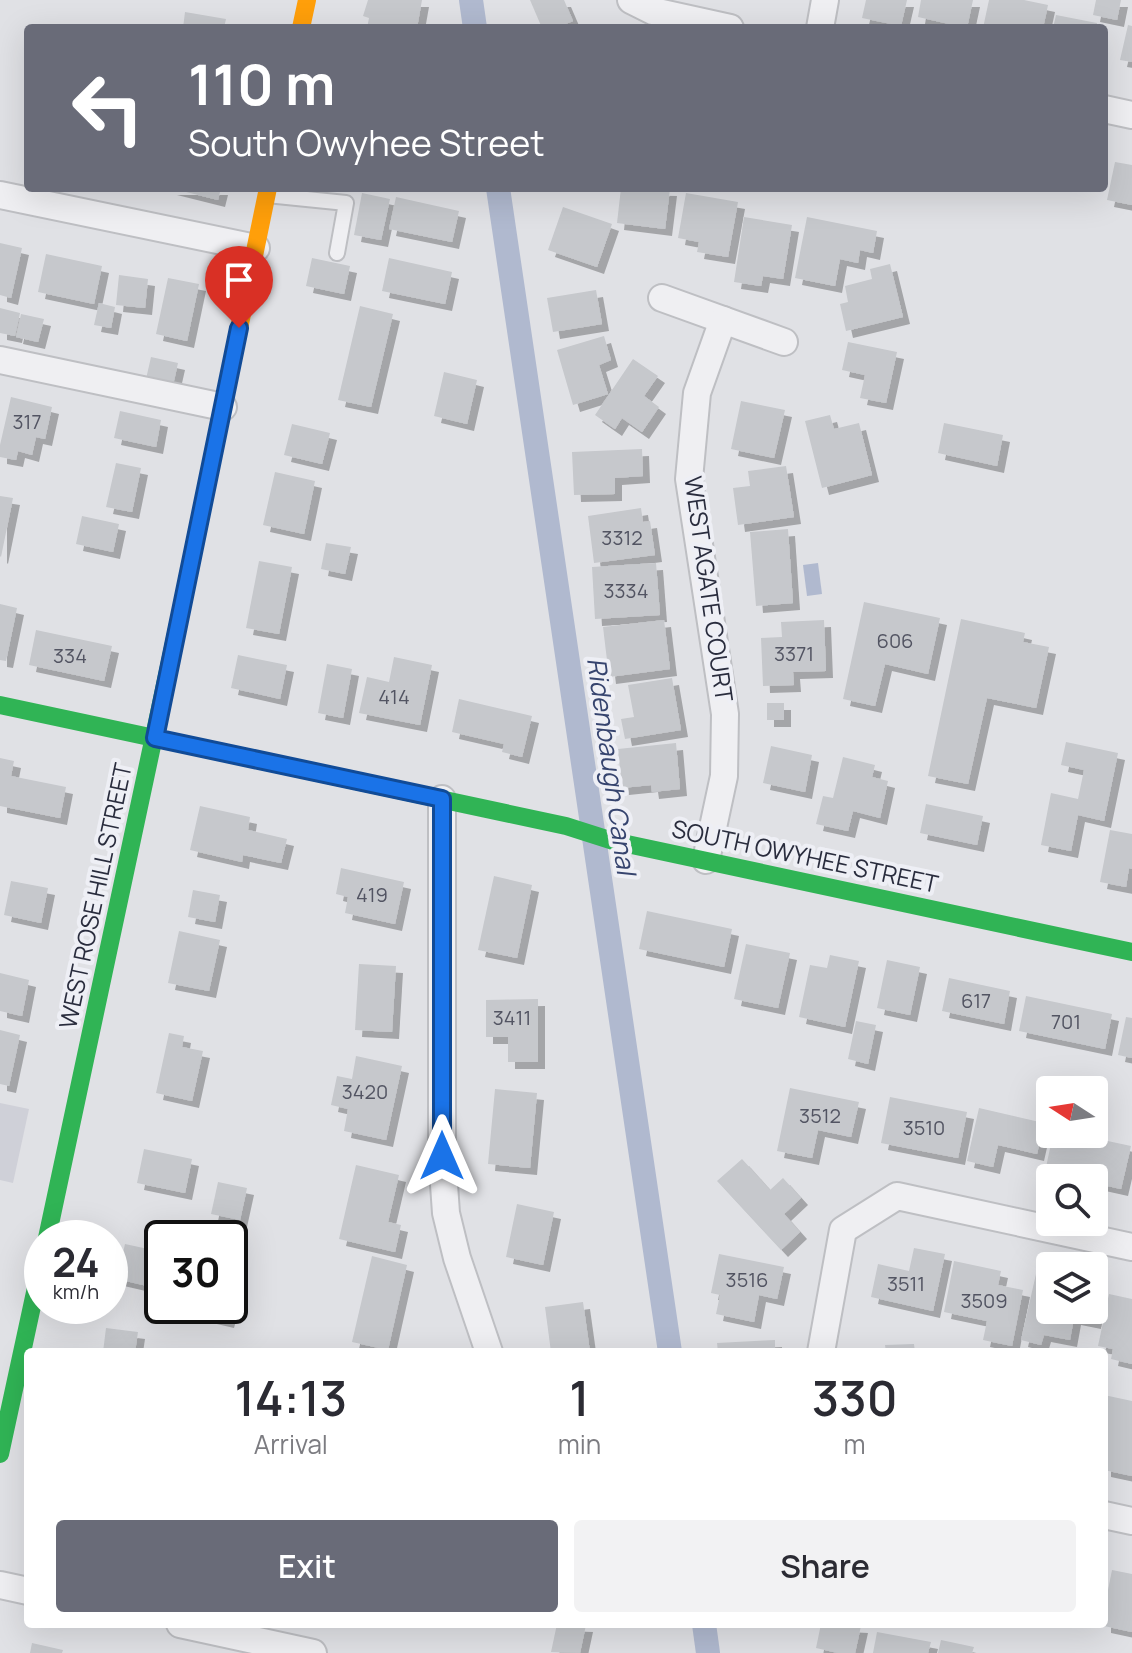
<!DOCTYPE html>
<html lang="en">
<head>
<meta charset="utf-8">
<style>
	:root { --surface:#fff; --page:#f2f2f3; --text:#2b2b33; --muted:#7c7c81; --accent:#696b78 }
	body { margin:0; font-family:Manrope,sans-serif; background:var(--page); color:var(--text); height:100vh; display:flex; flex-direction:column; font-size:30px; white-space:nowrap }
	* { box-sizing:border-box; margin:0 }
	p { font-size:26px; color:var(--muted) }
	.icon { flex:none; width:44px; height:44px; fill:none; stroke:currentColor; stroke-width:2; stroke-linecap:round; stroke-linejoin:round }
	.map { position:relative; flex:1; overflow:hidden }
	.details { position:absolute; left:24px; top:1348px; width:1084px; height:280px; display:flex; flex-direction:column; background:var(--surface); border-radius:8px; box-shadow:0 8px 32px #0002 }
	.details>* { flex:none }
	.top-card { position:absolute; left:24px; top:24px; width:1084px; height:168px; border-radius:8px; box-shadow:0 8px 32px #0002; background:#696b78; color:#fff; overflow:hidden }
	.needle { width:52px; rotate:282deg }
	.buttons { position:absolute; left:1036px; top:1076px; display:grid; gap:16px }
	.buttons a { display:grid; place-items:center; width:72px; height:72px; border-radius:8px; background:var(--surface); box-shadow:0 8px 32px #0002; font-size:40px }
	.speed { position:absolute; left:24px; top:1220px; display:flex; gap:16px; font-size:40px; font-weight:700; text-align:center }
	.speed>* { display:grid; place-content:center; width:104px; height:104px; border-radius:50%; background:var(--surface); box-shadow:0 8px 32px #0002; line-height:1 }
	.speed small { font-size:20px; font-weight:400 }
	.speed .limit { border:4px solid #111; border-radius:12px; background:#fff; color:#111 }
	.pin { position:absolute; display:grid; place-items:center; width:68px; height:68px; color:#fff; margin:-82px -34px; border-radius:50% 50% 50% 0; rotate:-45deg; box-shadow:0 0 8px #0007 }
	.pin .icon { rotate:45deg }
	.me { position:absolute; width:88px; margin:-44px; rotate:0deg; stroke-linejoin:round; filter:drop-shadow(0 0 6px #0008) }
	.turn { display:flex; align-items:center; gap:28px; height:168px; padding:0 32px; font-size:36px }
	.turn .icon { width:104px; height:104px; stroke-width:2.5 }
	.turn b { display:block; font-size:56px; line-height:68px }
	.eta { display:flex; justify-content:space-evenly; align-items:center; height:136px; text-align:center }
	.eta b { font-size:48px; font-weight:600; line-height:56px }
	.cta { display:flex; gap:16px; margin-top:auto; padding:16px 32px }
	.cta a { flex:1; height:92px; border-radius:8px; background:var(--accent); color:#fff; font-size:32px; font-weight:600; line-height:92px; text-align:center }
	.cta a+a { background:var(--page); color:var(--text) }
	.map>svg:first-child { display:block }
	.built { fill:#cfd0d8 }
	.water { fill:#b0b9cf }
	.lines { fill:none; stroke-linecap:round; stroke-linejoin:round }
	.canal { stroke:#b0b9cf; stroke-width:24 }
	.building { fill:#c6c8cc; filter:url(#shadow) }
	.lane-casing { stroke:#bebfc3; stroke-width:18 }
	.street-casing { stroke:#bebfc3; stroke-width:30 }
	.lane { stroke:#efeff2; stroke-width:14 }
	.street { stroke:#efeff2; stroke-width:26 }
	.fast { stroke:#30b455; stroke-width:18 }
	.slow { stroke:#ff9f0a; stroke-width:18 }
	.route-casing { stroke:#114b97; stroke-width:20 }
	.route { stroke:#1a73e8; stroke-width:14 }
	.labels { text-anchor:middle; stroke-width:8; stroke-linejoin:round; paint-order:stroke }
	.number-label { font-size:20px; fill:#525462 }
	.street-label { font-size:24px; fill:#292c3d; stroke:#eeeff5 }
	.water-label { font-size:26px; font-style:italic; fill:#36446e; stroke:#eeeff5 }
</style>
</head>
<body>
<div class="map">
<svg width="1132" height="1653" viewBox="0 0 1132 1653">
	<defs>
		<filter id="shadow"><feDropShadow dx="7" dy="7" stdDeviation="0" flood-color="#0004"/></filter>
	</defs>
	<rect width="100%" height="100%" fill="#e0e1e5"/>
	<path class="built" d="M0,1103L29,1109L13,1183L0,1180Z"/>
	<path class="water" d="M818,563L822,594L807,596L803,565Z"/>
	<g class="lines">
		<g class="canal">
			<path d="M471,0L475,28"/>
			<path d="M498,188L670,1352"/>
			<path d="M704,1624L708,1653"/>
		</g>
	</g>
	<g class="building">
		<path d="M422,0L417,28H367L369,18L363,16L368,0Z"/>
		<path d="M530,0H564L573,21L556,28H542Z"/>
		<path d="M866,0H907L901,26L862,18Z"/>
		<path d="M921,0H973L967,28L918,17Z"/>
		<path d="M989,0H1024L1048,5L1043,28H983Z"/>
		<path d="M1096,0H1121L1117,20L1093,15Z"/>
		<path d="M185,12L226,19L224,28H183Z"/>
		<path d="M1056,15L1097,23L1096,28H1053Z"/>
		<path d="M1128,25L1132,26V62L1120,60Z"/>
		<path d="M1115,162L1132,165V205L1107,200Z"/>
		<path d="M170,188H221L218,200Z"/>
		<path d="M621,188L670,189L665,229L617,223Z"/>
		<path d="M362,193L390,199L381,240L354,235Z"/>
		<path d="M686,193L738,202L728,257L697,252L699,242L678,238Z"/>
		<path d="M396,197L459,211L452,242L389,229Z"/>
		<path d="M563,207L612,224L597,267L548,250Z"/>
		<path d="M744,217L792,225L783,279L763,276L761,286L734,282Z"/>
		<path d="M807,217L877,231L873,253L860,250L858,263L840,259L835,286L795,278Z"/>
		<path d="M0,243L22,248L11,298L0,295Z"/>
		<path d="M46,254L102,266L94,304L38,292Z"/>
		<path d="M312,258L350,266L344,294L306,286Z"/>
		<path d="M389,258L452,272L445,304L382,291Z"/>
		<path d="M890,264L903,317L846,331L840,304L848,302L845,286L872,279L870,269Z"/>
		<path d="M119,275L148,279L145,308L116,305Z"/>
		<path d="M168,278L199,284L187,341L156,334Z"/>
		<path d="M596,290L602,324L553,332L547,298Z"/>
		<path d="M99,303L115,307L111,328L94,325Z"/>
		<path d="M360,306L393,314L371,407L338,400Z"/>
		<path d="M0,308L20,313L15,336L0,333Z"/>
		<path d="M21,314L44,319L38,342L16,337Z"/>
		<path d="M604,336L611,360L599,365L608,394L573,405L557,350Z"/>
		<path d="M848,342L897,352L886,403L860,398L865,375L842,370Z"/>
		<path d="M151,357L178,363L173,385L146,379Z"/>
		<path d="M633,359L658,376L644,396L659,407L642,432L622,418L615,429L595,415Z"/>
		<path d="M444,372L477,380L467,424L434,416Z"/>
		<path d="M11,397L52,407L45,439L36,437L32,455L18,451L16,460L0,457V445Z"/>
		<path d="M741,401L785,410L774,458L731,449Z"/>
		<path d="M120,411L161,420L156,447L114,438Z"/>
		<path d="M830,415L834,429L859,423L872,475L822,488L805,421Z"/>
		<path d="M944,423L1003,435L997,466L938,453Z"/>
		<path d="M292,424L330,433L322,464L284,455Z"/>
		<path d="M642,449L643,476L615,478V494L574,495L572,452Z"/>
		<path d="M116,463L141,468L132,512L106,507Z"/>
		<path d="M786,466L794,517L738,525L733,488L750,486L748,471Z"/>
		<path d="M275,472L315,481L304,534L263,525Z"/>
		<path d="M0,496L13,498L1,557L0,556Z"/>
		<path d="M641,508L643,522L650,521L655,555L594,563L588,516Z"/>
		<path d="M82,516L119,524L113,552L76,544Z"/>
		<path d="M788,529L793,603L756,606L750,532Z"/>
		<path d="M326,543L351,547L345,574L321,569Z"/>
		<path d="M259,561L292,567L279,634L246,628Z"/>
		<path d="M656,563L660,615L595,619L592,567Z"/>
		<path d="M864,602L940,618L928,674L885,664L875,706L843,699Z"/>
		<path d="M0,604L17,608L6,661L0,660Z"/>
		<path d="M961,619L1025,633L1023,642L1049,647L1036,708L987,698L968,784L928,776Z"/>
		<path d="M664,620L670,669L609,677L603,627Z"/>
		<path d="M824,620L826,671L793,672L794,685L763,686L761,638L782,637L781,622Z"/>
		<path d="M36,630L112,646L104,681L29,665Z"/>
		<path d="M238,655L287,665L280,699L231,688Z"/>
		<path d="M394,657L432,665L420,725L359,713L367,677L389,682Z"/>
		<path d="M327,664L352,669L343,718L318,713Z"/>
		<path d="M672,678L681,730L625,739L621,719L634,717L628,685Z"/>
		<path d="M459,699L532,716L522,757L502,752L504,744L452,732Z"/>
		<rect x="767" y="703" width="17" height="17"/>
		<path d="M1066,742L1118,753L1104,821L1078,815L1071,851L1041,845L1051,793L1078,799L1084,770L1061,765Z"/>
		<path d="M676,743L680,789L652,792L651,785L622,788L618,749Z"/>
		<path d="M771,746L812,755L805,792L763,783Z"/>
		<path d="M843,757L875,765L872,777L888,781L880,818L853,811L848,831L816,824L823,796L833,798Z"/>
		<path d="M0,758L14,761L11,776L66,787L60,818L0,806Z"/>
		<path d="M926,804L983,816L977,845L920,833Z"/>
		<path d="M200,806L250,817L248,830L287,839L281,863L243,855L242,862L190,850Z"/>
		<path d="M1110,830L1132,834V869L1129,868L1126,887L1100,882Z"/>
		<path d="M341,868L404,882L395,924L345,913L348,897L336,894Z"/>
		<path d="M494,876L532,885L517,958L478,950Z"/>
		<path d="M11,881L48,888L41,923L4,915Z"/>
		<path d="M193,890L220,895L215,922L188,917Z"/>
		<path d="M647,911L732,929L724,967L639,949Z"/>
		<path d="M179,931L220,940L209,991L168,983Z"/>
		<path d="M746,944L790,953L778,1008L734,999Z"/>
		<path d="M830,955L859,961L845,1027L799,1017L810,965L827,968Z"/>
		<path d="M887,960L920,967L910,1015L877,1008Z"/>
		<path d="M359,964L396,966L392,1032L355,1030Z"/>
		<path d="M0,973L29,980L22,1016L0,1011Z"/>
		<path d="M949,978L1010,991L1004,1024L942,1011Z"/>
		<path d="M1026,996L1112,1014L1105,1049L1019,1031Z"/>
		<path d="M538,999V1062H508V1037H486V1000Z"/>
		<path d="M1126,1017L1132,1018V1058L1118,1055Z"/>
		<path d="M856,1021L876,1025L868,1064L848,1059Z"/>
		<path d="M0,1030L20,1035L9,1086L0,1084Z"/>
		<path d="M169,1033L184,1036L182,1047L203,1051L192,1101L156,1093Z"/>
		<path d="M356,1056L402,1066L386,1140L344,1131L348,1109L331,1105L337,1076L352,1079Z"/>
		<path d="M790,1088L859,1102L851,1137L818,1130L812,1158L777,1151Z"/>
		<path d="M495,1089L537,1093L530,1168L488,1164Z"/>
		<path d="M890,1097L967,1112L958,1158L881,1143Z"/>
		<path d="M979,1108L1044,1123L1037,1154L998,1145L993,1167L967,1161Z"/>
		<path d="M1053,1134H1075L1131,1146L1121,1189L1094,1183V1178H1072L1045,1172Z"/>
		<path d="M144,1149L192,1159L185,1193L137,1183Z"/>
		<path d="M742,1159L770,1190L783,1178L801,1198L784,1214L800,1232L781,1250L717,1181Z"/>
		<path d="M356,1165L399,1175L388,1222L401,1225L395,1252L339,1239Z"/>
		<path d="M218,1182L247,1188L240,1220L211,1214Z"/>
		<path d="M517,1204L554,1212L543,1265L506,1257Z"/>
		<path d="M125,1244L162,1252L156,1288L117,1279Z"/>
		<path d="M914,1248L945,1254L933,1311L871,1297L878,1264L909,1271Z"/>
		<path d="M719,1254L784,1267L777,1299L759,1295L754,1322L716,1314L720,1295L711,1293Z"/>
		<path d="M372,1256L407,1265L388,1350L352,1342Z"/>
		<path d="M954,1261L1001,1271L998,1285L1023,1290L1012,1346L983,1340L987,1321L944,1312Z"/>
		<path d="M1036,1274L1050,1277V1310H1094V1287L1101,1288L1094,1322L1074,1318L1070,1340L1044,1335L1041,1345L1021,1340Z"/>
		<path d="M1109,1294L1132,1299V1364L1111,1359L1113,1349L1098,1346Z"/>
		<path d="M583,1302L590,1352H551L545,1307Z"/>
		<path d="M185,1306H231L227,1321L184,1311Z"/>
		<path d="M106,1328L138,1332L135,1352H103Z"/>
		<path d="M775,1340V1352H718L717,1343Z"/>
		<path d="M914,1344L915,1352H886L885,1345Z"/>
		<path d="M1104,1395L1132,1401V1476L1104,1470Z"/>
		<path d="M1112,1570L1132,1574V1632L1104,1626V1610Z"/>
		<path d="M557,1624L586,1625L580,1653L551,1652Z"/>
		<path d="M821,1624L861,1626L855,1653H838L816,1648Z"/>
		<path d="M877,1632L931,1642L928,1653H873Z"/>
		<path d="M941,1640L974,1647L972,1653H938Z"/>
		<path d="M32,1643L63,1650L62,1653H30Z"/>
	</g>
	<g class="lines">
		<defs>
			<path id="lane" d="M267,195L346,203L337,253"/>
			<g id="street">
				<path d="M631,0L653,11L730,28"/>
				<path d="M820,28L825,0"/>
				<path d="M1104,109L1132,115"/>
				<path d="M0,195L256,248"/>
				<path d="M662,298L784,342"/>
				<path d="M0,360L223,407"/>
				<path d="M442,799V1156L446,1213L457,1258L489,1352"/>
				<path d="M706,860L724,776L725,714L689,479L697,393L723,320"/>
				<path d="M821,1352L843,1230L897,1196L1132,1247"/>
				<path d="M1104,1515L1132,1521"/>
				<path d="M0,1585L28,1591"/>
				<path d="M180,1624L313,1653"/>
			</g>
		</defs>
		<use href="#lane" class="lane-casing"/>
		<use href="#street" class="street-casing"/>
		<use href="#lane" class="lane"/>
		<use href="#street" class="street"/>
		<g class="fast">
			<path d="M0,705L566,826L613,841L1132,952"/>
			<path d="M47,1238L178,624"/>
			<path d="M0,1454L42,1260"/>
		</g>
		<g class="slow">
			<path d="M301,28L307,0"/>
			<path d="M178,624L268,188"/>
		</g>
	</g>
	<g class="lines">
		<defs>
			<path id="route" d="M239,328L155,738L442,799V1156"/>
		</defs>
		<use href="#route" class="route-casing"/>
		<use href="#route" class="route"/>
	</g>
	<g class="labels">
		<g class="number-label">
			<text x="27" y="429">317</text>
			<text x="622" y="545">3312</text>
			<text x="626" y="598">3334</text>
			<text x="895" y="648">606</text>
			<text x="794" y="661">3371</text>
			<text x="70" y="663">334</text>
			<text x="394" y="704">414</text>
			<text x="372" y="902">419</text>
			<text x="976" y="1008">617</text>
			<text x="512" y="1025">3411</text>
			<text x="1066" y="1029">701</text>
			<text x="365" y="1099">3420</text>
			<text x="820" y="1123">3512</text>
			<text x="924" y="1135">3510</text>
			<text x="747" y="1287">3516</text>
			<text x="906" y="1291">3511</text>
			<text x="984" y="1308">3509</text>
		</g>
		<g class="street-label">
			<text transform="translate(708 589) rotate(82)" y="8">WEST AGATE COURT</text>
			<text transform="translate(805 857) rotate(12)" y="8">SOUTH OWYHEE STREET</text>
			<text transform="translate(96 896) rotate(-78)" y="8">WEST ROSE HILL STREET</text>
		</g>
		<g class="water-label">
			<text transform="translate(611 766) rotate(82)" y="9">Ridenbaugh Canal</text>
		</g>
	</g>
</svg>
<div class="buttons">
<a><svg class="needle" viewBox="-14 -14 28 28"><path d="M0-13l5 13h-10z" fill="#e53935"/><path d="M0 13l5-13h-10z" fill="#7c7c81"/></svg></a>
<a><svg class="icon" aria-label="search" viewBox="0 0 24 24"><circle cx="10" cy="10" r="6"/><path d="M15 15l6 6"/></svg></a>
<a><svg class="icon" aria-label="layers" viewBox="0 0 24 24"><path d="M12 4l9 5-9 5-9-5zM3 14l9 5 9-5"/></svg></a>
</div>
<div class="speed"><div>24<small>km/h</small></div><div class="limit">30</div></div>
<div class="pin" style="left:239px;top:328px;background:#d93025"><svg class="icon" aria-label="arrive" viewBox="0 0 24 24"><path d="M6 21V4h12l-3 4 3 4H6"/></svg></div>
<svg class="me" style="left:442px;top:1156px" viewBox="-20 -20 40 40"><path d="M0-17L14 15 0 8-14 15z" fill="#1a73e8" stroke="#fff" stroke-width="4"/></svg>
<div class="top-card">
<div class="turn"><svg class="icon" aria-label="left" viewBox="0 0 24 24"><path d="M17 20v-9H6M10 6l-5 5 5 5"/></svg><div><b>110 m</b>South Owyhee Street</div></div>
</div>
<section class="details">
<div class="eta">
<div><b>14:13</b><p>Arrival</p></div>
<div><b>1</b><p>min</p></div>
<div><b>330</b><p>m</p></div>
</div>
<div class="cta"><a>Exit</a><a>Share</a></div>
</section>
</div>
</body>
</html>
